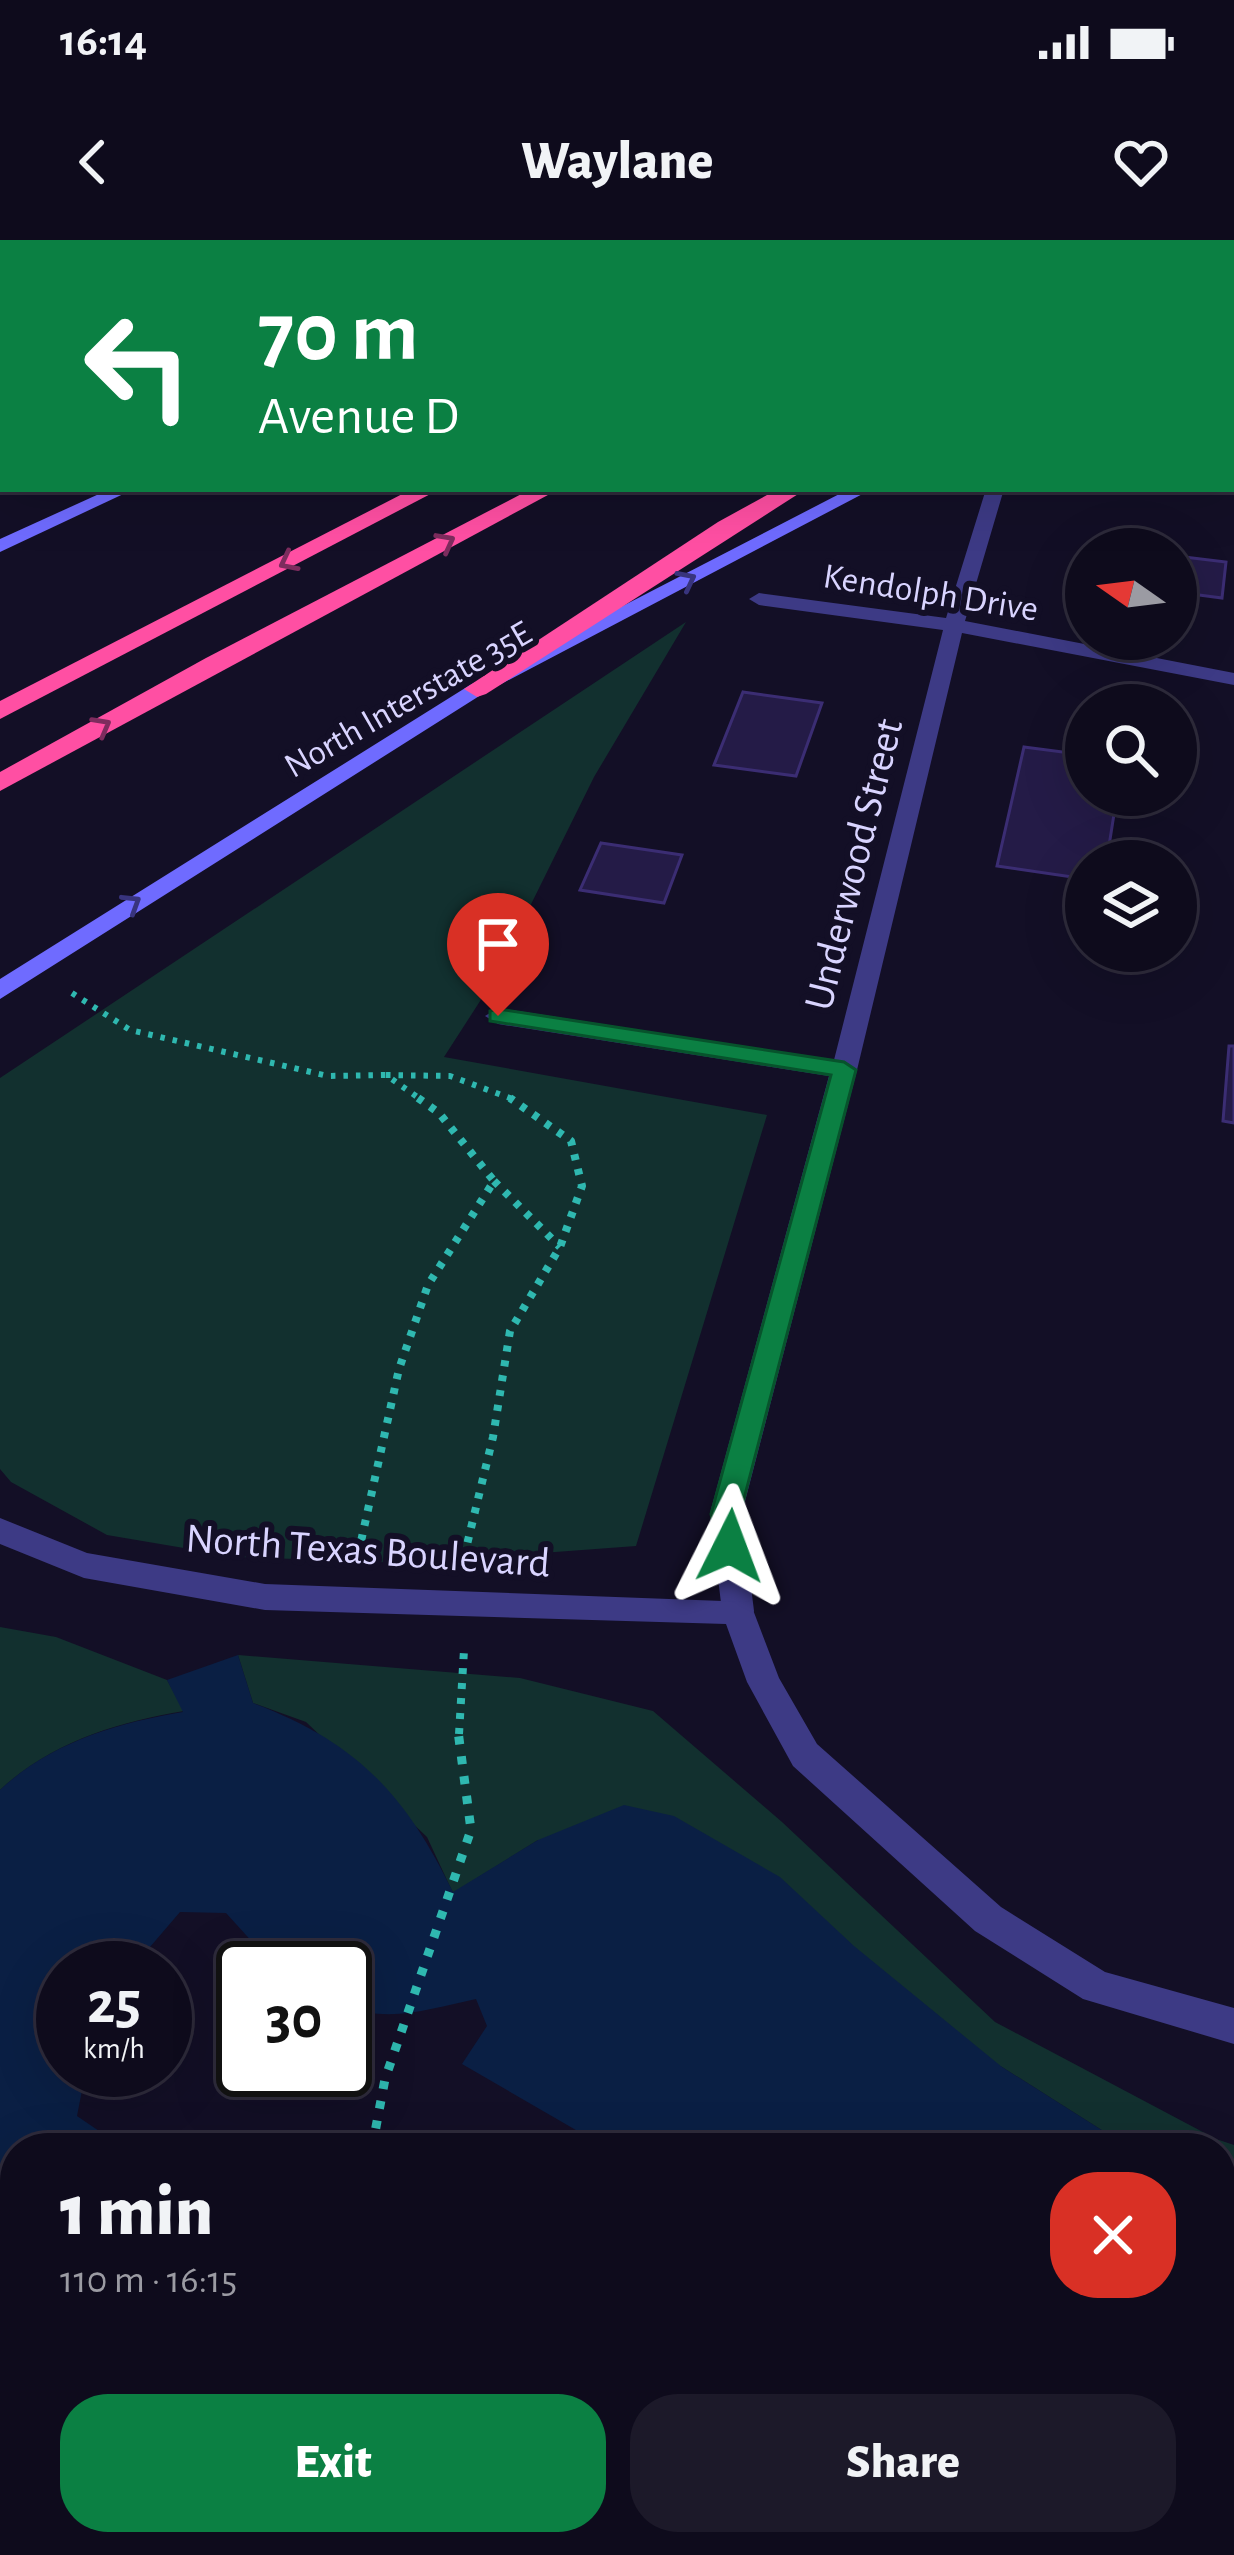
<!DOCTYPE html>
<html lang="en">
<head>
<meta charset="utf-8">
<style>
	:root { --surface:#0e0b1c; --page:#1c1929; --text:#f1f3f6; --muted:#9b9ba3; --line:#2e2b3b; --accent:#0b8043 }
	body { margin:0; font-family:"Alegreya Sans",sans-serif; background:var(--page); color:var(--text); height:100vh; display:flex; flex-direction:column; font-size:45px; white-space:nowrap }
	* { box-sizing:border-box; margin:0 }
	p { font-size:39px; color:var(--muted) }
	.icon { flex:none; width:66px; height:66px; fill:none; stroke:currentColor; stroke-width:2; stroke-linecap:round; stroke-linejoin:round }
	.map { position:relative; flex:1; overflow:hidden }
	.details { position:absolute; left:0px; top:1893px; width:1236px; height:423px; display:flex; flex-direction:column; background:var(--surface); border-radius:48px 48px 0 0; box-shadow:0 12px 48px #0002,0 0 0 3px var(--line) }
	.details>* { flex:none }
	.top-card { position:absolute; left:0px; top:0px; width:1236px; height:252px; box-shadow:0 12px 48px #0002,0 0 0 3px var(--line); background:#0b8043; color:#fff; overflow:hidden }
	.needle { width:78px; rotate:284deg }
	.controls { position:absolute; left:1065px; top:288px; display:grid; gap:24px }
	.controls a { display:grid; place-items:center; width:132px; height:132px; border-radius:50%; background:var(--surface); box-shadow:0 12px 48px #0002,0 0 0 3px var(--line); font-size:60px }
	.speed { position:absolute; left:36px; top:1701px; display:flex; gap:24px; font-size:60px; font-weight:700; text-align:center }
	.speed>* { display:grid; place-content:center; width:156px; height:156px; border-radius:50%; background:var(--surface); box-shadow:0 12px 48px #0002,0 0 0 3px var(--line); line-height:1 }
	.speed small { font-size:30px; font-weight:400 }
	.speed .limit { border:6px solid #111; border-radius:18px; background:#fff; color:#111 }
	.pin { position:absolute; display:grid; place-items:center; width:102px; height:102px; color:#fff; margin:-123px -51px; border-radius:50% 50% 50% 0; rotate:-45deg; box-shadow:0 0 12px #0007 }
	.pin .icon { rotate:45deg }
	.me { position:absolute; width:132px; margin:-66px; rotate:3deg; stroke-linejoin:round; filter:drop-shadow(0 0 9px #0008) }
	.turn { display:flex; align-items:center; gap:42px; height:252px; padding:0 60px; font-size:54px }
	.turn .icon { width:156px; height:156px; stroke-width:2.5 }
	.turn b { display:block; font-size:84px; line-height:102px }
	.round { display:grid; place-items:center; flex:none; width:126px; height:126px; border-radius:48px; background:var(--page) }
	.head { display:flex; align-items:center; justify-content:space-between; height:204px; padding:0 60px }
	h1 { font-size:72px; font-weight:800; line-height:90px }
	.action { display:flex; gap:24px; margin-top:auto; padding:24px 60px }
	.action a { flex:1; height:138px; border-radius:48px; background:var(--accent); color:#fff; font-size:48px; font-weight:800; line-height:138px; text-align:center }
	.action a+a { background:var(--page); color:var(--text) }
	.status { display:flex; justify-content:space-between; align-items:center; height:84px; padding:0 60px; background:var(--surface); direction:ltr }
	.status svg { height:33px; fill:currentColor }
	header { display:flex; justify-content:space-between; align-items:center; height:156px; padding:0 60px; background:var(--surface); font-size:54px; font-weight:800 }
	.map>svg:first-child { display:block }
	.green { fill:#12302f }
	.water { fill:#0a1f44 }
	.building { fill:#241b47; stroke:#3b2d73; stroke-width:3 }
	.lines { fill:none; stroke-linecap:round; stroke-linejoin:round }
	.path-far2 { stroke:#2fb8b0; stroke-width:6; stroke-dasharray:4.5 8; stroke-linecap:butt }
	.path-far1 { stroke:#2fb8b0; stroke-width:8; stroke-dasharray:6 9; stroke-linecap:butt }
	.path { stroke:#2fb8b0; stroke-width:9; stroke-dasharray:8 12; stroke-linecap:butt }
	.minor { fill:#3d3a85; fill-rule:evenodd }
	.tertiary { fill:#3d3a85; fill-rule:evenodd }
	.secondary { fill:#6f6bff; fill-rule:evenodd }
	.motorway { fill:#ff4fa3; fill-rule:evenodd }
	.oneway { stroke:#7d2c5e }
	.oneway2 { stroke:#38347d }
	.route { fill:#0b8043; stroke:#07532c; stroke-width:3 }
	.labels { text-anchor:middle; stroke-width:12; stroke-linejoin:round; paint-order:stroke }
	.far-street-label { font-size:36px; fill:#d9d4ff; stroke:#130f26 }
	.street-label { font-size:42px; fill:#d9d4ff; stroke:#130f26 }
</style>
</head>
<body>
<div class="status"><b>16:14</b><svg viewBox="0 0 49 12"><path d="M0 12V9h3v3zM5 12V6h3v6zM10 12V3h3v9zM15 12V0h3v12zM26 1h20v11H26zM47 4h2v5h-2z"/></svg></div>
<header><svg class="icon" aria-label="back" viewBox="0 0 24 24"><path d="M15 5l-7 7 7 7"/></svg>Waylane<svg class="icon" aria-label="heart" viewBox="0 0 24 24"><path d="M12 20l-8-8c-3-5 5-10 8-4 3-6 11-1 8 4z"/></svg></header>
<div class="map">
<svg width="1234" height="2315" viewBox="0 0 1234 2315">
	<rect width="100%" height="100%" fill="#130f26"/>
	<g class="green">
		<path d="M686,382L594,537L493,741L444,817L767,875L636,1306L405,1323L237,1317L107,1295L11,1242L0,1229V838Z"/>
		<path d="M0,1387L56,1397L167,1440L184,1471C117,1482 50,1503 0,1550Z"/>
		<path d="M238,1415L520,1438L653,1471L782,1582L995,1782L1216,1899L1234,1905V1965L1221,1960V1908H1130L1002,1827L538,1600L453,1653L427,1597L306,1482L253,1463Z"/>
		<path d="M0,2105L15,2114V2301H302L297,2315H0Z"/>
	</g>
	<g class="water">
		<path d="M238,1415L253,1463C357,1502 405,1554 453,1652L538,1600L624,1565L674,1576L780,1637L854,1706L1002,1827L1130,1908H607L462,1824L487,1786L476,1759C432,1768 389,1784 345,1766V1728H276L226,1673L180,1672L132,1728H63V1830H86L77,1876L124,1908H15V2114L0,2105V1550C50,1503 116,1483 183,1472L167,1440Z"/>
		<path d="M1221,1960L1234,1965V2315H297L302,2301H1221Z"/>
	</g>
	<g class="building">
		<path d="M1176,316L1226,322L1222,358L1176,352Z"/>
		<path d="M743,452L822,463L796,536L714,525Z"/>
		<path d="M1024,507L1086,515V555H1117L1109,606L1163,613L1162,621H1086V639L997,626Z"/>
		<path d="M601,603L682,615L664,663L580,650Z"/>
		<path d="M1229,806H1234V883L1223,881Z"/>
	</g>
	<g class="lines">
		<g class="path-far2">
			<path d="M72,753L130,790L328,836L386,835L423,861"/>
			<path d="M386,835L450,836L518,861"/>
		</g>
		<g class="path-far1">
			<path d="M494,941L560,1007"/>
			<path d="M358,1315L399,1129L428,1045L494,941L439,873L418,858"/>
			<path d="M464,1317L493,1197L510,1091L560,1007L582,946L571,901L510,858"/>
			<path d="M459,1494L464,1410"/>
		</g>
		<g class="path">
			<path d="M372,1908L385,1839L471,1590L458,1491"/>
			<path d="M174,2315L183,2301"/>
		</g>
		<g class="minor">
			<rect x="1233" y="96" width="1" height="10"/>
			<path d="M986,249H1004L965,381L1234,433V445L962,393L857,830L742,1273L754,1371L750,1380L738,1384L726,1380L722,1371L710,1273L829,836L498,784L485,776L498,768L834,820L943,390L759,365L749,359L759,353L946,378Z"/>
		</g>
		<g class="tertiary">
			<path d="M269,0H314L316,3H271Z"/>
			<path d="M0,1278L87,1313L265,1344L750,1362L779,1438L817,1504L1001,1667L1105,1732L1234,1768V1804L1083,1759L975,1691L793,1526L747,1442L726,1384L265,1370L84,1338L0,1304Z"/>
		</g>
		<g class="secondary">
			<path d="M658,0H678L656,3Z"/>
			<rect x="1233" y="60" width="1" height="10"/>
			<path d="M110,249H134L0,312V299Z"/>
			<path d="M849,249H872L484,453L0,759V739L470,445Z"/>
		</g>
		<g class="motorway">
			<path d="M412,249H440L0,479V461Z"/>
			<path d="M531,249H559L0,551V532L206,418Z"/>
			<path d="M778,249H806L486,454L477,457L464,449L718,282Z"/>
		</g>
	</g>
	<defs><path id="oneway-chevron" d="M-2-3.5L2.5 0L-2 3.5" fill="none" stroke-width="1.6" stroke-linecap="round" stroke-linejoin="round" transform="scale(3)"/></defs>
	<g class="oneway">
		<use href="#oneway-chevron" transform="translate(446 302) rotate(-28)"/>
		<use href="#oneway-chevron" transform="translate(288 322) rotate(153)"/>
		<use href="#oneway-chevron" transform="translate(102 486) rotate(-29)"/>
	</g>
	<g class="oneway2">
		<use href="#oneway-chevron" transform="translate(687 340) rotate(-27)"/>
		<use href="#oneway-chevron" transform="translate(132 663) rotate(-32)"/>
	</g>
	<path class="route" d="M498,769L844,822L856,830L740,1274L744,1306L740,1314H720L711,1274L831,835L490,781V771Z"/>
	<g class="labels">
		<g class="far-street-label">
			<text transform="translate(931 351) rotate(9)" y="13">Kendolph Drive</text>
			<text transform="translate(407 458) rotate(-30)" y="13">North Interstate 35E</text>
		</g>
		<g class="street-label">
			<text transform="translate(852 624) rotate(-76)" y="15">Underwood Street</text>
			<text transform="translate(368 1309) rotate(4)" y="15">North Texas Boulevard</text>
		</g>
	</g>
</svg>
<div class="controls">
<a><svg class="needle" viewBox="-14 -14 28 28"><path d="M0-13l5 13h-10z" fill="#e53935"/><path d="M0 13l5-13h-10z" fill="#9b9ba3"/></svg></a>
<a><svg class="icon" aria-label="search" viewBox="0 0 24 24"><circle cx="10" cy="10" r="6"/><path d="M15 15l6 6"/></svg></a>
<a><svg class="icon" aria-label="layers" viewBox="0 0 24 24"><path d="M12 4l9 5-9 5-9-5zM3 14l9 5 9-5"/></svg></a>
</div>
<div class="speed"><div>25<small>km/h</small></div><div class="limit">30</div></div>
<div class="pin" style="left:498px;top:776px;background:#d93025"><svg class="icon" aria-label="arrive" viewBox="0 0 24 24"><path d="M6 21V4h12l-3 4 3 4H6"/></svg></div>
<svg class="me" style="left:730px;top:1306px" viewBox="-20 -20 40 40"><path d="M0-17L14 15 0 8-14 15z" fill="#0b8043" stroke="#fff" stroke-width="4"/></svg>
<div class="top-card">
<div class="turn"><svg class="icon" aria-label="left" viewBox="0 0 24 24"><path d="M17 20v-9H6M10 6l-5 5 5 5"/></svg><div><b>70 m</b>Avenue D</div></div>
</div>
<section class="details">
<div class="head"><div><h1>1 min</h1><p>110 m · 16:15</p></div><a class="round" style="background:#d93025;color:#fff"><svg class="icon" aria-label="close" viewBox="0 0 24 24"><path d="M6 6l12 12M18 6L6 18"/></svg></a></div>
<div class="action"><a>Exit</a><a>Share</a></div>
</section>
</div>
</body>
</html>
